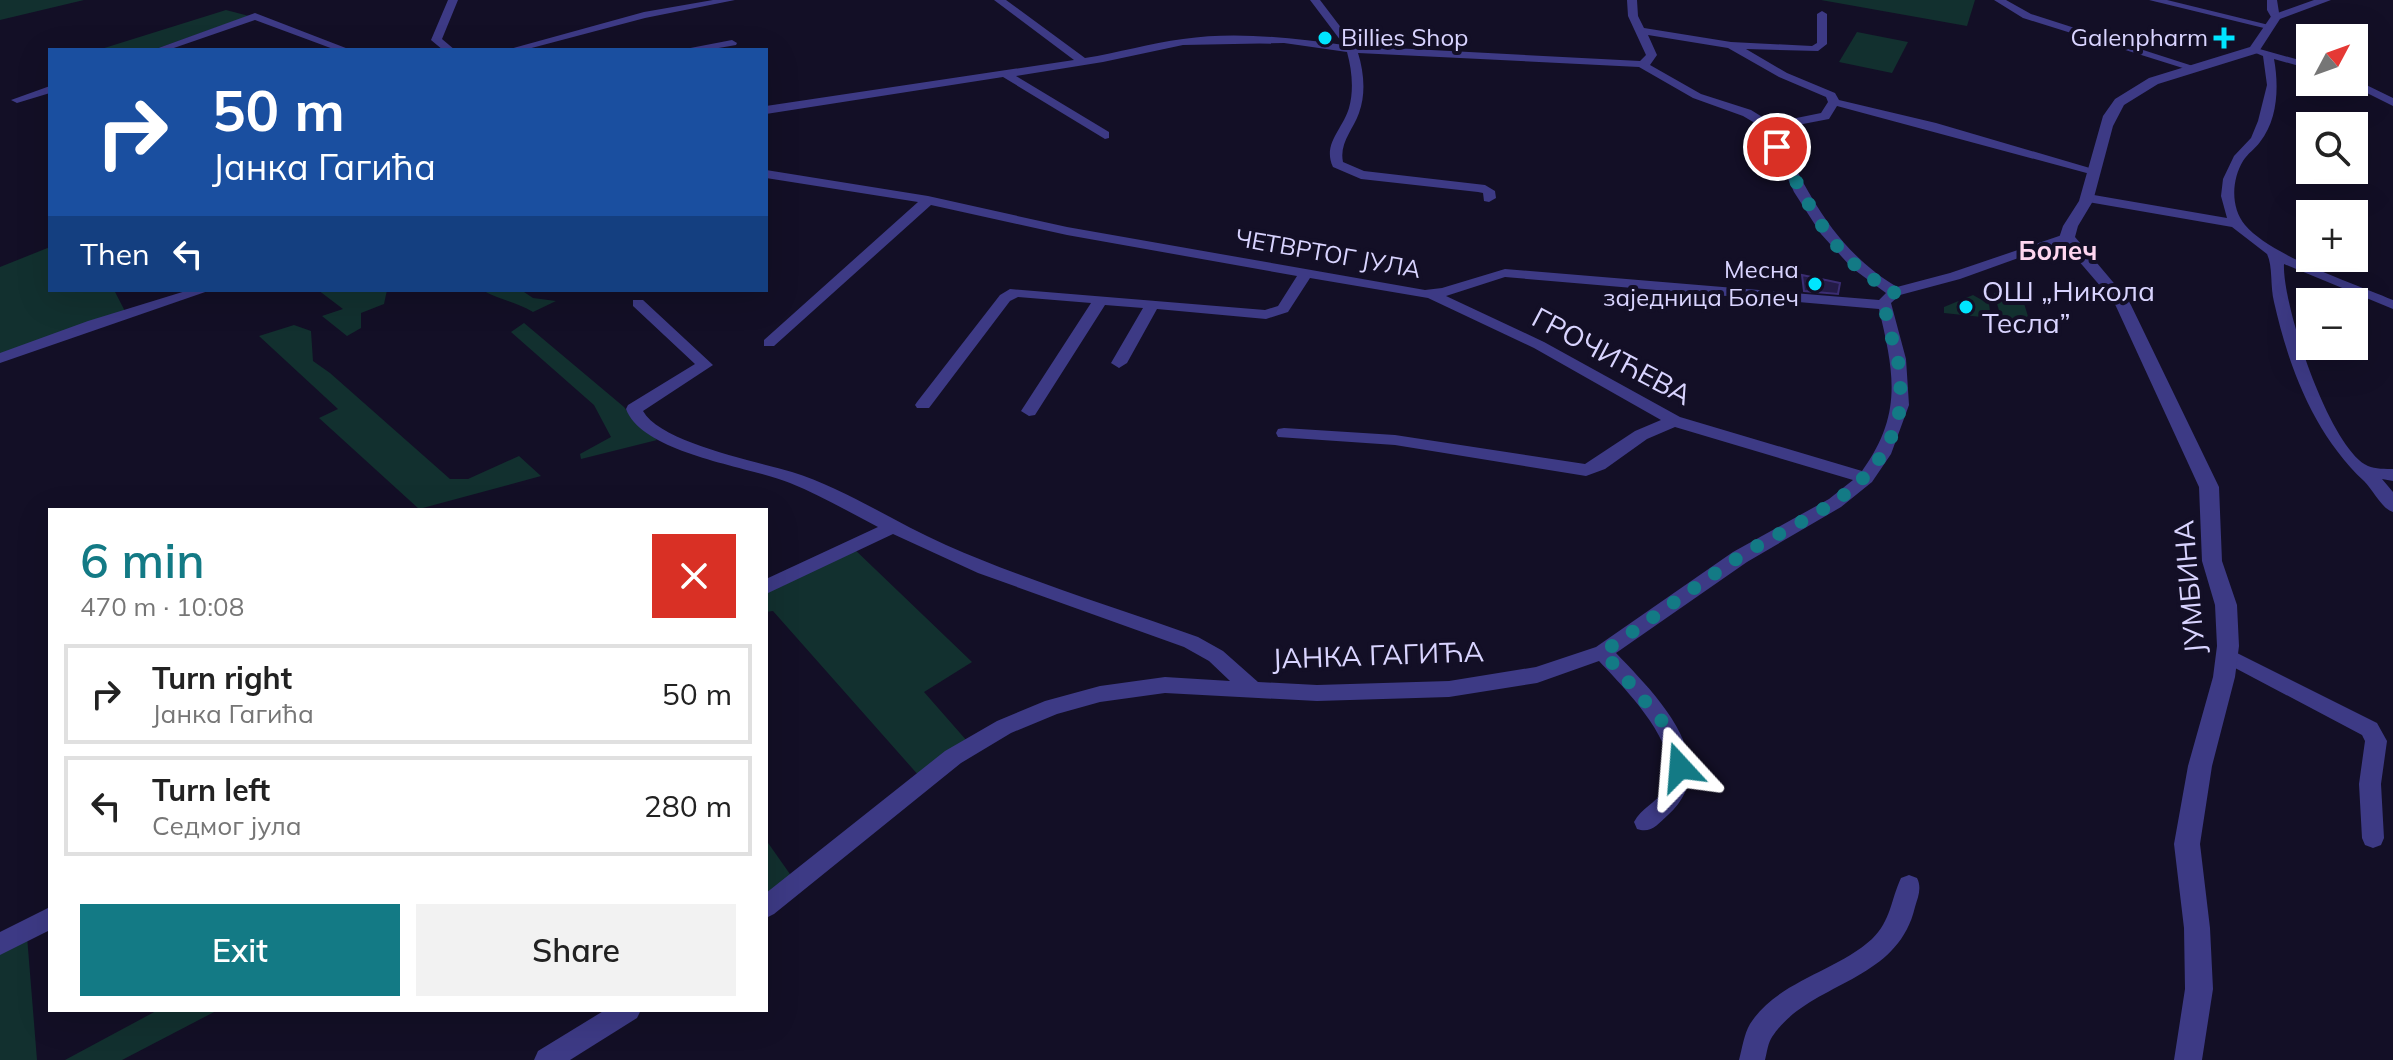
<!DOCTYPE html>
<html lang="en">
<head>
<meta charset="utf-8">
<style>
	:root { --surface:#fff; --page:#f2f2f2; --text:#222; --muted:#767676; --line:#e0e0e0; --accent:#137a85 }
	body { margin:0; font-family:Mulish,sans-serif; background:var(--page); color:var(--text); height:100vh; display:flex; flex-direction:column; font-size:30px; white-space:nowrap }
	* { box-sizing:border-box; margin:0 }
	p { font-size:26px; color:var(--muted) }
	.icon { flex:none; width:44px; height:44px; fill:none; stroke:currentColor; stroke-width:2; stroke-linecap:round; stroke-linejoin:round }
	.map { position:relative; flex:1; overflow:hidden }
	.drawer { position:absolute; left:48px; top:508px; width:720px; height:504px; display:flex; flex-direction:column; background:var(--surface); border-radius:0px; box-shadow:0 8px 32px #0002 }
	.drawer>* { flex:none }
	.guide { position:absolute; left:48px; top:48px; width:720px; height:244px; border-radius:0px; box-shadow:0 8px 32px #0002; background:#1a4fa0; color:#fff; overflow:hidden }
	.needle { width:52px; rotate:49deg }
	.fabs { position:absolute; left:2296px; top:24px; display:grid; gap:16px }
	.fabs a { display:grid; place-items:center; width:72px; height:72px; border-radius:0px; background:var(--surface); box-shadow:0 8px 32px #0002; font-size:40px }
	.pin { position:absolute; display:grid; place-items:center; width:68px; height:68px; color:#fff; margin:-34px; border:4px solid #fff; border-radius:50%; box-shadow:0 2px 8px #0007 }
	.me { position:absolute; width:88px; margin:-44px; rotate:341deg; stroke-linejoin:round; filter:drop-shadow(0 0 6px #0008) }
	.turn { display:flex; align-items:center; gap:28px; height:168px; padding:0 32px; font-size:36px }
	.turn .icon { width:104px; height:104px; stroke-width:2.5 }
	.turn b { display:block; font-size:56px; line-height:68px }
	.then { display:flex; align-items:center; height:76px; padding:0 32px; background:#0003; gap:16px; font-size:30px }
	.round { display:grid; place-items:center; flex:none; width:84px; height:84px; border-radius:0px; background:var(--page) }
	.summary { display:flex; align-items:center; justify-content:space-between; height:136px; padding:0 32px }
	h1 { font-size:48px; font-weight:600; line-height:60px; color:var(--accent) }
	.cta { display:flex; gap:16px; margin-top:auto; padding:16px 32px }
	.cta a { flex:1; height:92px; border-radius:0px; background:var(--accent); color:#fff; font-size:32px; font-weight:600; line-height:92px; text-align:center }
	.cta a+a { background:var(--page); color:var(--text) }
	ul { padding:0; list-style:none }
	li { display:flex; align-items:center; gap:24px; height:100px; margin:0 16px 12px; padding:0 16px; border:4px solid var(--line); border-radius:0px }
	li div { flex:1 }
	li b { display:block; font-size:30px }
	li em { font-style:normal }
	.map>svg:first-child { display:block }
	.green { fill:#12302f }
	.building { fill:#241b47; stroke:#3b2d73; stroke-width:2 }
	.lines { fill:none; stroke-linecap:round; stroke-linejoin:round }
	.minor { fill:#3d3a85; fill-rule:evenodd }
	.tertiary { fill:#3d3a85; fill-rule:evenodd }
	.route { stroke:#137a85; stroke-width:14; stroke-dasharray:0 25.2 }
	.poi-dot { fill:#00e5ff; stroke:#130f26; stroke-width:3 }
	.labels { text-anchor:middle; stroke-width:8; stroke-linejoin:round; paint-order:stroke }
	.far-poi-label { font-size:24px; fill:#d9d4ff; stroke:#130f26; text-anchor:end }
	.far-street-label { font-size:24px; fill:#d9d4ff; stroke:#130f26 }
	.far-quarter-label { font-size:26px; font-weight:bold; fill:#ffd6f0; stroke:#130f26 }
	.poi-label { font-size:28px; fill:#d9d4ff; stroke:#130f26; text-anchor:start }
	.street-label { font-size:28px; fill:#d9d4ff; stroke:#130f26 }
</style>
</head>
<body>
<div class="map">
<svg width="2393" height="1060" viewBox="0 0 2393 1060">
	<rect width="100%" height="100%" fill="#130f26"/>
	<g class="green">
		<path d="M0,0H84L0,20Z"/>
		<path d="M1821,0H1975L1967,26Z"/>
		<path d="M226,10L249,16L153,50H98Z"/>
		<path d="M1857,32L1908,42L1892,73L1839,62Z"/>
		<path d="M50,247V290H114L128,317L0,361V267Z"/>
		<path d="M318,290H387L384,304L361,313V328L347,336L322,316L343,309Z"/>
		<path d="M482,290H521L533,298L556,301L533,312C516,302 500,300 482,290Z"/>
		<path d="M1994,293L2022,297L2031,326L2002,321Z"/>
		<path d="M1973,295L1989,304L1991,318L1944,313V307Z"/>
		<path d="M524,323L624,407L638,425L657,440L581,459L580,454L611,437L594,405L511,332Z"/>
		<path d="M294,325L311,331L313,361L330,373L450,479H468L519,456L541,476L419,509L319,418L338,409L259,336Z"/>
		<path d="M851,546L972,662L924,692L967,741L920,777L773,611L766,612V584Z"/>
		<path d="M766,840L792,877L766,895Z"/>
		<path d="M27,936L37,1060H0V949Z"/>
		<path d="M158,1010H218L122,1060H65Z"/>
	</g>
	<path class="building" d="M1802,275L1840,283L1838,294L1804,291Z"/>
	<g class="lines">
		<g class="minor">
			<path d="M448,0H458L442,39L455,50H443L431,40Z"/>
			<path d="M713,0H735L645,18L524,50H506L644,12Z"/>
			<path d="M994,0H1006L1085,58C1118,53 1150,43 1183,39C1236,31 1291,38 1344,45L1310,0H1320L1355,46L1640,61L1646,55L1628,16L1627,0H1637L1638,16L1644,28L1731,42L1812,46L1817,43V14L1822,11L1827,14V44L1818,51L1746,49L1787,73L1835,93L1839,100L1936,123L2100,171L2094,175L1837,106L1829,119L1777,129C1806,192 1836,251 1897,287L1950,273L2062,235H2072L2074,238L1960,279L1900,295L1891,303L1906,359L1909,405L1891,454L1872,482L1841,507L1747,562L1616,653C1654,693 1726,762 1668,815C1658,824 1651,834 1637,829L1634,822C1641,808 1656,803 1664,790C1689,751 1623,687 1599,661L1537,683L1449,697L1317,701L1165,693L1100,702L1057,714L1011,733L961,763L774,914L766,918V893L945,751L997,721L1045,701L1100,686L1165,677L1230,681L1209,661L1184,647L978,573L893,534L766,594V579L878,527C849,512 820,495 790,483C748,466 643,454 626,409L628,405L695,364L633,306V300H643L713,365L643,411C661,443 756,461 792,472C844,488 896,523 946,545C1028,581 1114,607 1198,637L1223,651L1258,682L1317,685L1449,681L1536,667L1596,647L1733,552L1829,499L1853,480L1675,427L1647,439L1605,469L1586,476L1395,445L1278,437L1276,433L1278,429L1284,428L1395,435L1585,464L1635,431L1661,420L1534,348L1428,298L1310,278L1288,312L1266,319L1157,309L1127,363L1119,368L1111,363L1143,308L1105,305L1035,415L1029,416L1021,411L1091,303L1018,297L1010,301L929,408H917L915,405L917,402L1000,295L1010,289L1265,310L1278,306L1297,276L1067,235L931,205L774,346H764V340L918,202L766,178V170L928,196L1067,227L1425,290L1442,288L1505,269L1879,300L1886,293L1852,268L1821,234L1794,192L1765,129L1743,116L1693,98L1639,67L1358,53C1364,72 1366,94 1359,113C1353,130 1339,143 1343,162L1364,171L1485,185L1495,191L1496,198L1489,202L1484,201L1483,193L1478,192L1361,179L1333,167C1322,144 1343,129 1349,108C1354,90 1352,70 1347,52L1284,43L1183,45L1103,62L1016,76L1109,132V138L1105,139L1003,77L766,114V106L1074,60ZM1648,35L1728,48L1779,77L1826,97L1828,102L1821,113L1772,123L1751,110L1701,94L1650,65L1657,55ZM1505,277L1879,309C1894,373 1903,414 1862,471L1680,417L1544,342L1446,296Z"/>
			<path d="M1994,0H2006L2031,14L2196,67L2186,69L2023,18Z"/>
			<path d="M2149,0H2167L2273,26L2268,29Z"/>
			<path d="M2267,0H2277L2280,19L2271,17L2267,10Z"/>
			<path d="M255,13L351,50H336L255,20L168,50H153Z"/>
			<path d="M732,40L737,43L736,45L707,50H680Z"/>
			<path d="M2256,48L2310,63V69L2274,59C2279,86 2278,119 2260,142C2255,149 2248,153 2243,161C2232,179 2230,207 2245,225C2271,256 2353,283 2393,300V309L2284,264C2282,305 2330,449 2368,466C2375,469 2386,469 2393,469V481L2382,479L2393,492V512C2382,509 2373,490 2364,481C2314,434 2289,368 2274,302C2270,287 2273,266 2267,254L2232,227L2088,202L2081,198L2088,194L2227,218L2221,196L2223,179L2234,156L2251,138L2258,121L2267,85L2263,56L2251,51Z"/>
			<path d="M2354,79L2393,98V106L2349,84L2347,82H2354Z"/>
			<path d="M50,86V93L17,103L11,100Z"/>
			<path d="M189,290H211L0,363V353L88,321Z"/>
			<path d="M2227,648L2377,723L2387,741L2381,784L2384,838L2381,845L2373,848L2365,845L2362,838L2359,784L2365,741L2362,735L2220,660L2217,655L2220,650Z"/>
			<path d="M1909,875L1917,878C1922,888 1918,897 1915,907C1897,984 1809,981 1772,1037C1768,1043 1767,1052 1765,1060H1739C1742,1049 1744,1034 1750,1024C1777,981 1836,972 1872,939C1891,921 1891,899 1901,878Z"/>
			<path d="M50,907V930L0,955V932Z"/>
			<path d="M605,1010H641L637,1018L570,1060H534L538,1051Z"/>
		</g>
		<path class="tertiary" d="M2314,0H2331L2280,19L2258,53L2158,84L2124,105L2113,126L2093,201L2078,226L2075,237L2129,301L2219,487L2222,561L2237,605L2239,646L2235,677L2212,766L2200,844L2210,928L2213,989L2202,1060H2174L2185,989L2184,928L2174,844L2188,766L2213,677L2217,646L2215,605L2202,561L2199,487L2114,302L2059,238L2063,226L2079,201L2103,116L2115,99L2149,78L2250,47L2272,15Z"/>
	</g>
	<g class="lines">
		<path class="route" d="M1680,767L1666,726L1603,652C1649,621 1693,588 1739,557C1800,518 1874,498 1897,421C1903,402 1900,380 1898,360C1895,342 1879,312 1889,295L1895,292C1831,260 1811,206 1777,147"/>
	</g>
	<g class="poi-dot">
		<circle cx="1325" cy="38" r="8"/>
		<path d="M2220 26h8v8h8v8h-8v8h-8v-8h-8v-8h8z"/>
		<circle cx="1815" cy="284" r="8"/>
		<circle cx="1966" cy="307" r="8"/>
	</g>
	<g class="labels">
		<g class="far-poi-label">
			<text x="1341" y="46" text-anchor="start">Billies Shop</text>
			<text x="2208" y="46">Galenpharm</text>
			<text x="1799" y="278">Месна<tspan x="1799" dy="28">заједница Болеч</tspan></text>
		</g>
		<g class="far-street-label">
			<text transform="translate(1328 254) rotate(10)" y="8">ЧЕТВРТОГ ЈУЛА</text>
		</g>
		<g class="far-quarter-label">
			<text x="2058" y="260">Болеч</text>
		</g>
		<g class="poi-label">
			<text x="1982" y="301">ОШ „Никола<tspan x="1982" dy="32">Тесла”</tspan></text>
		</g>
		<g class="street-label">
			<text transform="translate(1612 356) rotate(28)" y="10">ГРОЧИЋЕВА</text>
			<text transform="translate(2189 587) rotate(-95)" y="10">ЈУМБИНА</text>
			<text transform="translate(1378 655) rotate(-2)" y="10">ЈАНКА ГАГИЋА</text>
		</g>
	</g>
</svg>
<div class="fabs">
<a><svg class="needle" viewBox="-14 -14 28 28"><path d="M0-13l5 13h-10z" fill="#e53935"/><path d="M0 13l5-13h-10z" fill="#767676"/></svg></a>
<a><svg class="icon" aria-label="search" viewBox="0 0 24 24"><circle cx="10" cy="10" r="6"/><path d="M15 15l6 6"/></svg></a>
<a>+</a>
<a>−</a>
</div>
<div class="pin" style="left:1777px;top:147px;background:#d93025"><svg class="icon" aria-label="arrive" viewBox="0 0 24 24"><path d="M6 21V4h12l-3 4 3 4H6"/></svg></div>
<svg class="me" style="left:1680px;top:767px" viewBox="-20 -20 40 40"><path d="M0-17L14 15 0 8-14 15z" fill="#137a85" stroke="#fff" stroke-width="4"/></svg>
<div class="guide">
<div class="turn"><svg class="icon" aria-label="right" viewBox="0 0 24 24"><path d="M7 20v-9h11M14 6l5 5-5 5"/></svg><div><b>50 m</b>Јанка Гагића</div></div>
<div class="then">Then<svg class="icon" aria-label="left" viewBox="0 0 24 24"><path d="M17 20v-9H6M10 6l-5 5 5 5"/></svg></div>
</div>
<section class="drawer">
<div class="summary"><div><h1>6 min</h1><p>470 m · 10:08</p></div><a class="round" style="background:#d93025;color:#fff"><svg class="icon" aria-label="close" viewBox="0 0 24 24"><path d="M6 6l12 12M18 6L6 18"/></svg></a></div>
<ul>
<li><svg class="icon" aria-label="right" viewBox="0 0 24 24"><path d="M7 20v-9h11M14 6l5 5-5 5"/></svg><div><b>Turn right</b><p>Јанка Гагића</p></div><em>50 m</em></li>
<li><svg class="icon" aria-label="left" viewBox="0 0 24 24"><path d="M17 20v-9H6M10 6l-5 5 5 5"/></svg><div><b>Turn left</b><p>Седмог јула</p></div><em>280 m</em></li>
</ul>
<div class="cta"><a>Exit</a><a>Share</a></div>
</section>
</div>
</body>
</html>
